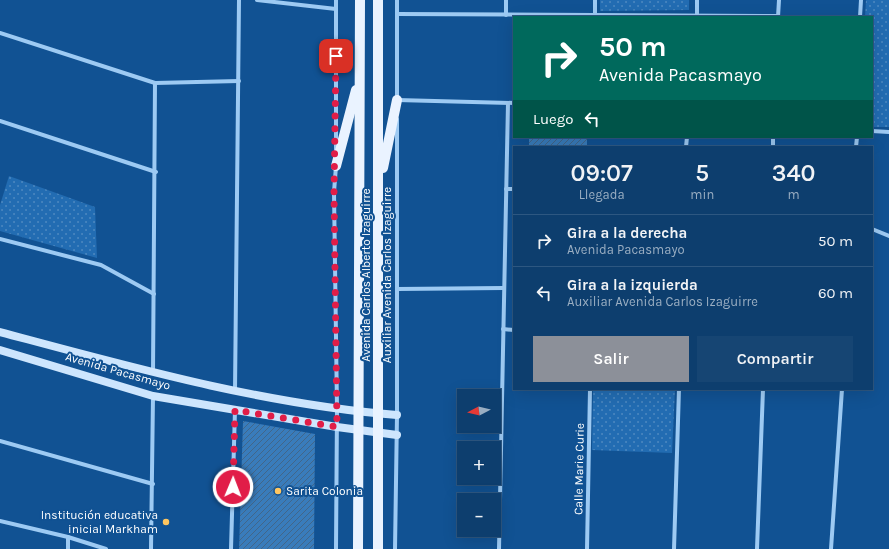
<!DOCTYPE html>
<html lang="es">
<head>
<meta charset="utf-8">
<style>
	:root { --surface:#0d3e6e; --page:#164573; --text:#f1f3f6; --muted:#9aaec2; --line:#2d5781; --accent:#8c9099 }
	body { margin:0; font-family:Karla,sans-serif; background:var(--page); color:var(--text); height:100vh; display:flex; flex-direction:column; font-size:15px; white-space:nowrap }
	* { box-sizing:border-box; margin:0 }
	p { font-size:13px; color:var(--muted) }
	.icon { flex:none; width:22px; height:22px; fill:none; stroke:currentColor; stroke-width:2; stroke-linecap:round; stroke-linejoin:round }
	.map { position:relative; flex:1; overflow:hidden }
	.drawer { position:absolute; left:513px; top:146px; width:360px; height:244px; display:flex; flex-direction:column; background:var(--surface); border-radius:0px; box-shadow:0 4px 16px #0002,0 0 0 1px var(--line) }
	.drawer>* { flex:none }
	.banner { position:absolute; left:513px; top:16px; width:360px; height:122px; border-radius:0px; box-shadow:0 4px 16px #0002,0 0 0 1px var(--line); background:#00695c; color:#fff; overflow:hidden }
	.needle { width:26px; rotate:263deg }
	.tools { position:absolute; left:457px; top:389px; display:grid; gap:8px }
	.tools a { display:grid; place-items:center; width:44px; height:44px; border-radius:0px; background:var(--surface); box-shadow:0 4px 16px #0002,0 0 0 1px var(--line); font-size:20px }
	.pin { position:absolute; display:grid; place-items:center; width:34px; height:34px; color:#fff; margin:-17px; border-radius:8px; box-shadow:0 2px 6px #0006 }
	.me { position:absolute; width:44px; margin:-22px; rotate:1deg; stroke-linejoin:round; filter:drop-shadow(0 0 3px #0008) }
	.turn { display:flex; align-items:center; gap:14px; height:84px; padding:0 20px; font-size:18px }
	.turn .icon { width:52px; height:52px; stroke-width:2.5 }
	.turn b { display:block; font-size:28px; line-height:34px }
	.then { display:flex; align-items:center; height:38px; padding:0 20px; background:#0003; gap:8px; font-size:15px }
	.eta { display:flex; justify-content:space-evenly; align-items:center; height:68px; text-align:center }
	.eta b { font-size:24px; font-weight:600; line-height:28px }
	.primary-button { display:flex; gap:8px; margin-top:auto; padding:8px 20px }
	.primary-button a { flex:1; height:46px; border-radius:0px; background:var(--accent); color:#fff; font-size:16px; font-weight:600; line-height:46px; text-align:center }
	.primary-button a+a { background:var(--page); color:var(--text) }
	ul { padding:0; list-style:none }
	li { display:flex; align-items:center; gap:12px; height:52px; padding:0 20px; border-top:1px solid var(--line) }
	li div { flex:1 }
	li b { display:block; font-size:15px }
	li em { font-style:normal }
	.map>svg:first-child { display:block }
	.park { fill:url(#park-dots) }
	.building { fill:url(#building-hatch) }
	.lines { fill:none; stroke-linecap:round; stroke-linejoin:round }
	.street { stroke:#9dcaf3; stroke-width:4 }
	.secondary { stroke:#cde5fd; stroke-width:8 }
	.primary { stroke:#eaf3ff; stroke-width:10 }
	.route { stroke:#e11d48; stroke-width:7; stroke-dasharray:0 12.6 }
	.poi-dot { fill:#ffc660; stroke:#115293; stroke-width:1.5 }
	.labels { text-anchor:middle; stroke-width:4; stroke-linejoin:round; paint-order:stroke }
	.street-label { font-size:12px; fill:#fff; stroke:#115293 }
	.poi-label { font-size:12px; fill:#fff; stroke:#115293; text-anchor:start }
</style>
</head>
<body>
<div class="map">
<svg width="889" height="549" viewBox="0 0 889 549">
	<defs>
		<pattern id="park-dots" width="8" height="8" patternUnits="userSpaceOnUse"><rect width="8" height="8" fill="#226cb2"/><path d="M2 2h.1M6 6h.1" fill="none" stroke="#4e89c1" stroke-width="1.8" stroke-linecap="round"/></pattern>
		<pattern id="building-hatch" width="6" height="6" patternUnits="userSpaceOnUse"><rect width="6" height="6" fill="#397cbb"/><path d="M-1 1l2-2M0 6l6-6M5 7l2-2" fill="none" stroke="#426689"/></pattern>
	</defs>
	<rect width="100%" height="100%" fill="#115293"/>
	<g class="park">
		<path d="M600,0H689V10L600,11Z"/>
		<path d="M866,0H889V127H872V17H865Z"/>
		<path d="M9,176L95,207L97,258L0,231V205Z"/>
		<path d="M593,389H675L672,453L592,450Z"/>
	</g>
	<g class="building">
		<rect x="529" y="137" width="58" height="10"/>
		<path d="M243,421L315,434L314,549H239Z"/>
	</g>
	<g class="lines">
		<g class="street">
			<path d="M257,0L336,9"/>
			<path d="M336,0V152"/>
			<path d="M397,0V101"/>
			<path d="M397,14L778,16"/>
			<path d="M506,15V0"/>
			<path d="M697,16V0"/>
			<path d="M595,17V0"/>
			<path d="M778,17L779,0"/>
			<path d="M860,17L861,0"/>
			<path d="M0,33L155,83L239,81"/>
			<path d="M397,100L514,103"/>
			<path d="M0,121L156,172"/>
			<path d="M872,131L889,132"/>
			<path d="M686,147L687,137"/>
			<path d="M773,147V137"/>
			<path d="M856,147L857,137"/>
			<path d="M336,166L334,192L337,409L336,549"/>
			<path d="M506,189H514"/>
			<path d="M872,229L889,236"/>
			<path d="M0,239L101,265L154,294"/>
			<path d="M397,289L504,288"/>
			<path d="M503,329L514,330"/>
			<path d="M153,373L155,83"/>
			<path d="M235,391L239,0"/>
			<path d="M0,441L153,484"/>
			<path d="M0,521L68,537L106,549"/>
			<path d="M68,549V537"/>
			<path d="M151,549L153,396"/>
			<path d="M231,549L235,410"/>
			<path d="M395,549L397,415V119"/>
			<path d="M499,549L508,103"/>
			<path d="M587,549L590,389"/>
			<path d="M674,549L679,389"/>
			<path d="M757,549L763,389"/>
			<path d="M831,549L842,389"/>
		</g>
		<g class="secondary">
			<path d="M0,332C131,367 262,404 397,415"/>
			<path d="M0,350L153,396L337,427L397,435"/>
		</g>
		<g class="primary">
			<path d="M378,0V549"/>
			<path d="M336,166L356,90"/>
			<path d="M383,168L397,100"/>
			<path d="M358,549L360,0"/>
		</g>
	</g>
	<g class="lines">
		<path class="route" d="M233,487L235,410L337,427L334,192L336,56"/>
	</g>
	<g class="poi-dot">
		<circle cx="278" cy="491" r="4"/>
		<circle cx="166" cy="522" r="4"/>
	</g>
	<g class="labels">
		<g class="street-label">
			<text transform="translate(366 275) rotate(-90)" y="4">Avenida Carlos Alberto Izaguirre</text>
			<text transform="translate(387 275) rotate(-90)" y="4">Auxiliar Avenida Carlos Izaguirre</text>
			<text transform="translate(118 371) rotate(16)" y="4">Avenida Pacasmayo</text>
			<text transform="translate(579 469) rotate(-89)" y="4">Calle Marie Curie</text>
		</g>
		<g class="poi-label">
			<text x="286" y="495">Sarita Colonia</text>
			<text x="158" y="519" text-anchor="end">Institución educativa<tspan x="158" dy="14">inicial Markham</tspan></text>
		</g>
	</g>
</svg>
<div class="tools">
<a><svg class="needle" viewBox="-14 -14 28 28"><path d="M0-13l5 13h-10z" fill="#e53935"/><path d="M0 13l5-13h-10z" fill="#9aaec2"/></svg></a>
<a>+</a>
<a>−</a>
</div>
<div class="pin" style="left:336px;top:56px;background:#d93025"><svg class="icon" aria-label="arrive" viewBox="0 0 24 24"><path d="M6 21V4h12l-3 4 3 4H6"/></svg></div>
<svg class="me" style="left:233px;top:487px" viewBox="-20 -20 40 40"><circle r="17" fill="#e11d48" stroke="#fff" stroke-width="3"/><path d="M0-11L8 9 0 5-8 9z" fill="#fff"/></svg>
<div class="banner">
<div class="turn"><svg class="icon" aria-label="right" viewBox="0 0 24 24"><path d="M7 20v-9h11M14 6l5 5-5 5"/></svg><div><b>50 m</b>Avenida Pacasmayo</div></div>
<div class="then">Luego<svg class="icon" aria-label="left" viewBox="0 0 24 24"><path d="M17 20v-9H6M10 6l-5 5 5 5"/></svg></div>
</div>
<section class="drawer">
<div class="eta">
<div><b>09:07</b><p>Llegada</p></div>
<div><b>5</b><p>min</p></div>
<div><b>340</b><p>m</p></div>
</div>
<ul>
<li><svg class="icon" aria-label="right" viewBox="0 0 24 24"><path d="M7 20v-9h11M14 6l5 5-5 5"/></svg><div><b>Gira a la derecha</b><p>Avenida Pacasmayo</p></div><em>50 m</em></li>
<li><svg class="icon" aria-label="left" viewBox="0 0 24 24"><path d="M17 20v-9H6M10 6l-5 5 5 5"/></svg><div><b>Gira a la izquierda</b><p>Auxiliar Avenida Carlos Izaguirre</p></div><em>60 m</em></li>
</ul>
<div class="primary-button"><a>Salir</a><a>Compartir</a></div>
</section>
</div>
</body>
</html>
